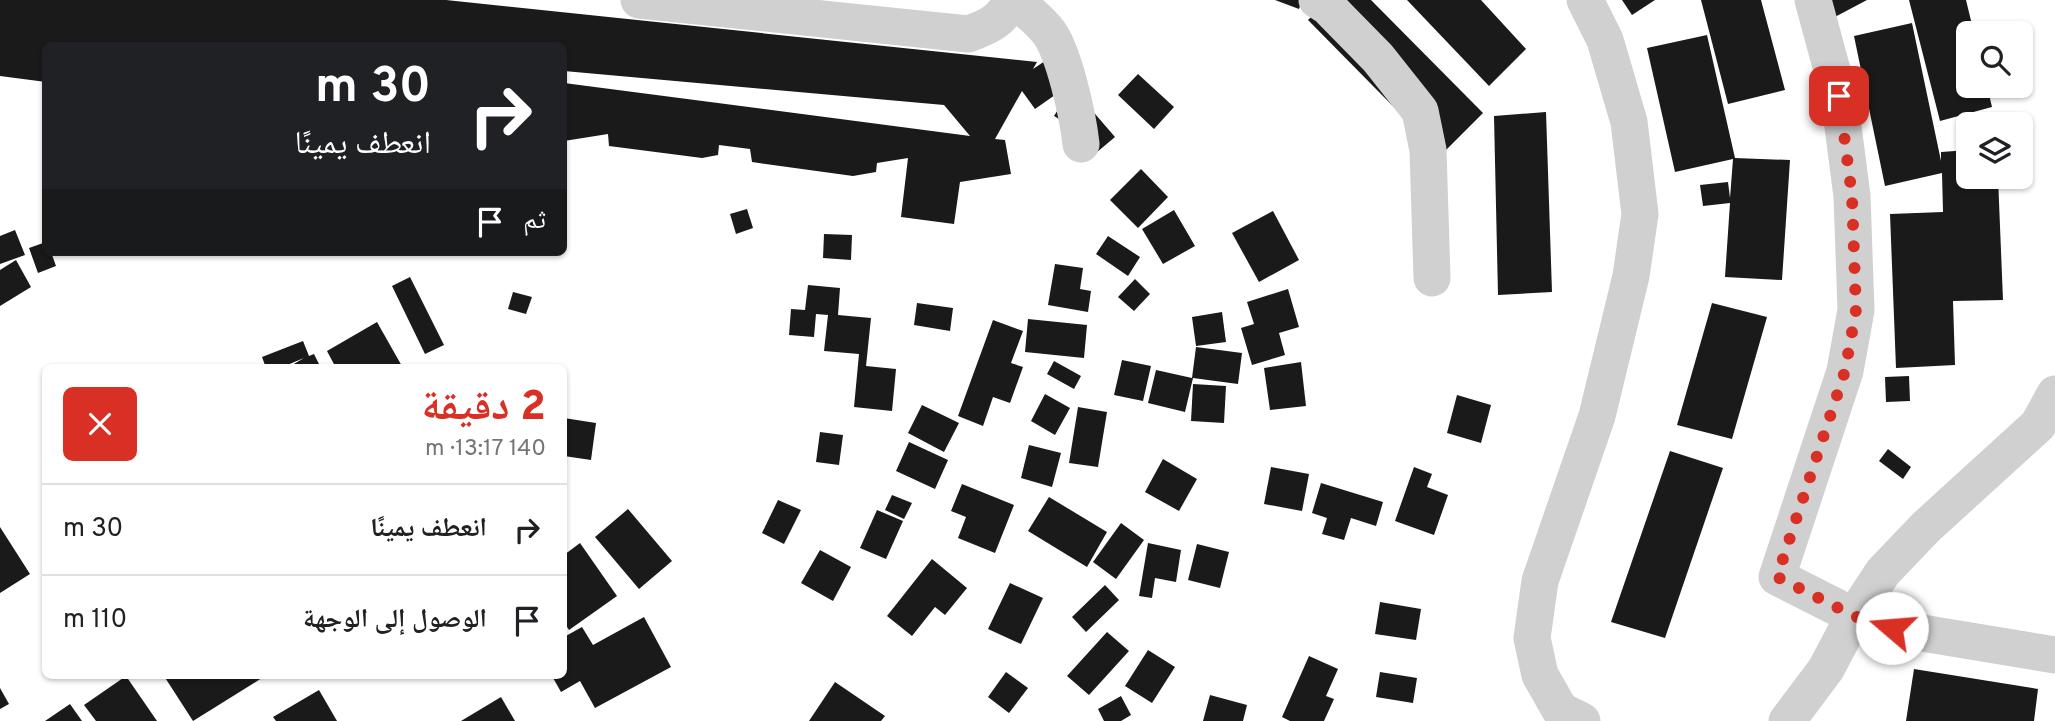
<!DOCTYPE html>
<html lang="ar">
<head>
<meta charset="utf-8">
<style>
	:root { --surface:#fff; --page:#f2f2f2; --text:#202124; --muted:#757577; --line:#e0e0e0; --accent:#d93025 }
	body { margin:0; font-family:Overpass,"Noto Naskh Arabic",sans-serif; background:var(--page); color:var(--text); direction:rtl; height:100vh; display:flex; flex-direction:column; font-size:26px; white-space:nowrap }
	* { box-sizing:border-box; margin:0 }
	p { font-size:23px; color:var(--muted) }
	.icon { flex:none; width:38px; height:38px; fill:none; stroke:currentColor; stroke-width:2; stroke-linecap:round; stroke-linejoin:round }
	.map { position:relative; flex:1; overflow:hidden; direction:ltr }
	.details { position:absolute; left:42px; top:364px; width:525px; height:315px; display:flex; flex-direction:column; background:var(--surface); border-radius:10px; box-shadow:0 2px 5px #0004; direction:rtl }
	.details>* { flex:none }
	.guide { position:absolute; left:42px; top:42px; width:525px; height:214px; border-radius:10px; box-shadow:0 2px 5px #0004; direction:rtl; background:#202124; color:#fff; overflow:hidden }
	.tools { position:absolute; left:1956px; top:21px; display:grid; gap:14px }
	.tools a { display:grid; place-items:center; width:77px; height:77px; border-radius:10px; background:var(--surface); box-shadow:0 2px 5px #0004; font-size:35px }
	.pin { position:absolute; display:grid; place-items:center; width:60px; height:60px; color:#fff; margin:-30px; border-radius:14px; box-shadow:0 4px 10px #0006 }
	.me { position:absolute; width:77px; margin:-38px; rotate:288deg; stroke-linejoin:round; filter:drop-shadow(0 0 5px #0008) }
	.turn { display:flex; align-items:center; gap:24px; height:147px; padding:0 21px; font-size:32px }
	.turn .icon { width:91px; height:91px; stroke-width:2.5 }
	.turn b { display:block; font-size:49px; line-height:60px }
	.then { display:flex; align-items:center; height:66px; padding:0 21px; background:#0003; gap:14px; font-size:26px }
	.round { display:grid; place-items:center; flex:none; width:74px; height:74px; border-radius:10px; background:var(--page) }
	.headline { display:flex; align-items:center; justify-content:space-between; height:119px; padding:0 21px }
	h1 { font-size:42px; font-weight:800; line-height:52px; color:var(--accent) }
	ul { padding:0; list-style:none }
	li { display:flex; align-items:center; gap:21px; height:91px; padding:0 21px; border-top:2px solid var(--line) }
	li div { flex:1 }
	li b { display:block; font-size:26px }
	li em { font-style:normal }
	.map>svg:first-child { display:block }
	.building { fill:#1a1a1a }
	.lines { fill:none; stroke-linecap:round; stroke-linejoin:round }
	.minor { stroke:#d0d0d0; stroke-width:37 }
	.route { stroke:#d93025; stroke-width:12; stroke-dasharray:0 21.6 }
</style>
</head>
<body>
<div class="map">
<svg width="2055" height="721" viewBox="0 0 2055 721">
	<rect width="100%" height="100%" fill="#fff"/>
	<g class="building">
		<path d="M0,0H446L1037,62L1033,69L1045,61L1065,88L1035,109L1022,91L995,139L1005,140L1011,174L960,182L954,224L901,217L908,158L877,163L876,172L853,176L752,162L750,149L719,145L718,155L702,158L609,146L608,134L564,141V83L970,136L944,105L564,71V46H46V82L0,76Z"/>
		<path d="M1275,0H1302L1299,9Z"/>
		<path d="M1328,0H1371L1483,113L1441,155L1308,20Z"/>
		<path d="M1407,0H1481L1526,49L1489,86Z"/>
		<path d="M1622,0H1655L1632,15Z"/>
		<path d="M1701,0H1761L1785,90L1728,104Z"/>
		<path d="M1821,0H1867L1831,19Z"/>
		<path d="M1909,0H1966L1974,33H1969V86H1987L1992,107L1940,121Z"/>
		<path d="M1912,23L1941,161V152L1969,150V177H1998L2003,300L1953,301L1955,365L1896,368L1890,214L1943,212L1942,173L1885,186L1854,36Z"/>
		<path d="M1707,35L1735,158L1790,160L1782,280L1725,277L1730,203L1703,206L1700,185L1728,182L1730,198L1733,159L1675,172L1647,48Z"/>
		<path d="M1138,74L1174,107L1154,129L1118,95Z"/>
		<path d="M1066,97L1090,108L1115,137L1090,158L1069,125L1054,116Z"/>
		<path d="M1546,112L1552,292L1498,295L1494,116Z"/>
		<path d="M1141,169L1168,197L1138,228L1110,200Z"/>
		<path d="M747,209L753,228L736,234L730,214Z"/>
		<path d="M1174,210L1195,246L1163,264L1142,229Z"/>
		<path d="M1273,211L1299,260L1259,282L1232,233Z"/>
		<path d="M15,230L25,255L0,264V236Z"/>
		<path d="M824,234L852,235L851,260L823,258Z"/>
		<path d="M1108,236L1140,257L1128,276L1096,254Z"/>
		<path d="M46,242V252H51L56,266L38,273L29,248Z"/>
		<path d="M16,260L31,287L0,306V270Z"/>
		<path d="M1055,264L1083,268L1080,289L1091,291L1088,312L1048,305Z"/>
		<path d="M410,277L444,345L425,354L392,286Z"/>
		<path d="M1135,279L1150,294L1134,311L1118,297Z"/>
		<path d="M808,285L840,288L838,315L871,318L866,366L896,369L892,411L854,407L859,354L824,351L828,315L816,314L814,337L789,335L791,309L805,310Z"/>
		<path d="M1288,289L1299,327L1279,333L1285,355L1252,365L1241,328L1254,324L1247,302Z"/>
		<path d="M513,292L532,297L526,314L508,309Z"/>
		<path d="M917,303L953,308L950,331L914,325Z"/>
		<path d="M1712,303L1767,317L1732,439L1677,425Z"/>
		<path d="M1222,312L1226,342L1196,346L1192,317Z"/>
		<path d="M1028,319L1087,325L1084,358L1025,352Z"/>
		<path d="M993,320L1023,331L1011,363L1023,367L1010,403L993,397L983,426L958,416Z"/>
		<path d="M377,322L403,368H336L327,351Z"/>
		<path d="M303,341L309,356L314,354L321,368H287L304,358L280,368H266L262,357Z"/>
		<path d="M1196,347L1242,353L1238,384L1193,378L1185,412L1148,403L1156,370L1192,378Z"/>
		<path d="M1122,360L1151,366L1143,401L1114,395Z"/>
		<path d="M1054,361L1081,376L1074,389L1047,374Z"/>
		<path d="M1301,362L1306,406L1270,410L1264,368Z"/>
		<path d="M1909,376L1910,401L1886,402L1885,377Z"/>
		<path d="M1193,384L1226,386L1224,423L1191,421Z"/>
		<path d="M1045,394L1070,408L1055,435L1031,421Z"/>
		<path d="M1457,395L1491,405L1481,443L1447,433Z"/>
		<path d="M922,405L959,423L944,452L908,433Z"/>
		<path d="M1078,407L1107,412L1098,467L1069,463Z"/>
		<path d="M564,418L596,423L591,460L564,456Z"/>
		<path d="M820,432L843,435L839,465L816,462Z"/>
		<path d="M909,442L948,460L935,489L896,471Z"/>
		<path d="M1029,445L1061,453L1052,487L1021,478Z"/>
		<path d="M1888,449L1911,467L1903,479L1879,461Z"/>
		<path d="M1670,451L1723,468L1665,638L1611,622Z"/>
		<path d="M1163,459L1197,479L1179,511L1145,492Z"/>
		<path d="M1271,467L1309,474L1302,511L1264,504Z"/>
		<path d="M1414,467L1432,474L1427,487L1448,495L1434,535L1395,521Z"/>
		<path d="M1321,483L1383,502L1376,526L1351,518L1344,540L1322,534L1327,518L1312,513Z"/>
		<path d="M962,484L1014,505L995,553L958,538L966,517L951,511Z"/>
		<path d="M892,495L912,503L904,519L885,510Z"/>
		<path d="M1049,497L1107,532L1087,567L1028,531Z"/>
		<path d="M778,500L801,510L784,544L762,533Z"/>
		<path d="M628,509L672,561L639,589L595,537Z"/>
		<path d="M877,510L903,521L886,559L860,548Z"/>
		<path d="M1121,523L1144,540L1116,579L1093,562Z"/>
		<path d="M0,527L30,574L0,593Z"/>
		<path d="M580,543L617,596L569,630L564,622V555Z"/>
		<path d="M1148,543L1181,550L1176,582L1155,578L1152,598L1139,596Z"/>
		<path d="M1197,544L1229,552L1220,588L1188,580Z"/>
		<path d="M820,550L851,567L833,601L801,583Z"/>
		<path d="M932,559L967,588L945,615L935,607L912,636L887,616Z"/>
		<path d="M1010,583L1043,598L1021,644L988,629Z"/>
		<path d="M1105,585L1119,600L1086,632L1072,617Z"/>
		<path d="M1380,602L1421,609L1416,640L1375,634Z"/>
		<path d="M644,617L671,667L595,708L580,681L561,692L552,676H564V637L582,627L593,645Z"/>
		<path d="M1107,632L1129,651L1089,695L1067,676Z"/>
		<path d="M1148,650L1175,667L1152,703L1125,686Z"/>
		<path d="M1309,656L1338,669L1326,696L1334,699L1324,721H1290L1282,717Z"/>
		<path d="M1914,669L2038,689L2034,721H1906Z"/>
		<path d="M1006,672L1028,688L1009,713L988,697Z"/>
		<path d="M1380,672L1417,678L1413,703L1376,697Z"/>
		<path d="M126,676L157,721H96L84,705Z"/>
		<path d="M164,676H265L193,721Z"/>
		<path d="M835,682L885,716L881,721H809Z"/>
		<path d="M0,688L9,704L0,709Z"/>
		<path d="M319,690L337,721H276L273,717Z"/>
		<path d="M1210,695L1247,705L1243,721H1203Z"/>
		<path d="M1121,696L1131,715L1121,721H1104L1098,709Z"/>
		<path d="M501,697L515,721H461Z"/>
		<path d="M70,704L82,721H45Z"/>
	</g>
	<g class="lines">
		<g class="minor">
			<path d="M639,0L968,34C991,26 1000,21 1013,0"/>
			<path d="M1015,0C1026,10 1038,19 1047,30C1064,50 1078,117 1081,144"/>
			<path d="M1317,0L1328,7L1378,58L1420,111L1428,150L1432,278"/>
			<path d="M1813,0L1839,96L1852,196L1856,310L1845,371L1777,577L1854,616L1892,628L2055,655"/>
			<path d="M1582,721L1560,710L1540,675L1532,638L1540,581L1597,416L1631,276L1640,214L1629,122L1605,40L1585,0"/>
			<path d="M1787,721L1826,669L1854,616L1883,572L1926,527L2038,425L2055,394"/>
		</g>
	</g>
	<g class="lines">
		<path class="route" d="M1839,96L1852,196L1856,310L1845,371L1777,577L1854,616L1892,628"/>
	</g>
</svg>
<div class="tools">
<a><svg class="icon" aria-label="search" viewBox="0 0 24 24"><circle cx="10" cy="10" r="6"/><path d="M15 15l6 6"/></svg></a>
<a><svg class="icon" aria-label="layers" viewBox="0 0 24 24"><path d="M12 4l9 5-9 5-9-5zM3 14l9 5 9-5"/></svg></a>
</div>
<div class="pin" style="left:1839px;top:96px;background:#d93025"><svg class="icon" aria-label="arrive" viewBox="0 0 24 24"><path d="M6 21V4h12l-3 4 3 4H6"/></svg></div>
<svg class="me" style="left:1892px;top:628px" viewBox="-20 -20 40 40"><circle r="19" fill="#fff"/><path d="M0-13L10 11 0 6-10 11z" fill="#d93025"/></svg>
<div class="guide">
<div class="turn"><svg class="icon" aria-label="right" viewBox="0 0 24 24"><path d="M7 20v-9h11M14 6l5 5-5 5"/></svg><div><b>30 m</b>انعطف يمينًا</div></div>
<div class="then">ثم<svg class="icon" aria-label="arrive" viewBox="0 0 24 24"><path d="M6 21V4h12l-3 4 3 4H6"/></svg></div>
</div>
<section class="details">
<div class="headline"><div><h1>2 دقيقة</h1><p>140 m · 13:17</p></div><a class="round" style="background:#d93025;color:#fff"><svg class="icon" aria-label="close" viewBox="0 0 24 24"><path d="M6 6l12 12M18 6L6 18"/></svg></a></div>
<ul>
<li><svg class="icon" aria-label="right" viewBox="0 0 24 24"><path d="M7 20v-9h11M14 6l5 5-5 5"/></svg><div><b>انعطف يمينًا</b></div><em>30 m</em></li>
<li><svg class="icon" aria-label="arrive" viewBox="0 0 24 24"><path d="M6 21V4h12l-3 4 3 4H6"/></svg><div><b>الوصول إلى الوجهة</b></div><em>110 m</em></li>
</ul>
</section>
</div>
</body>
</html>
